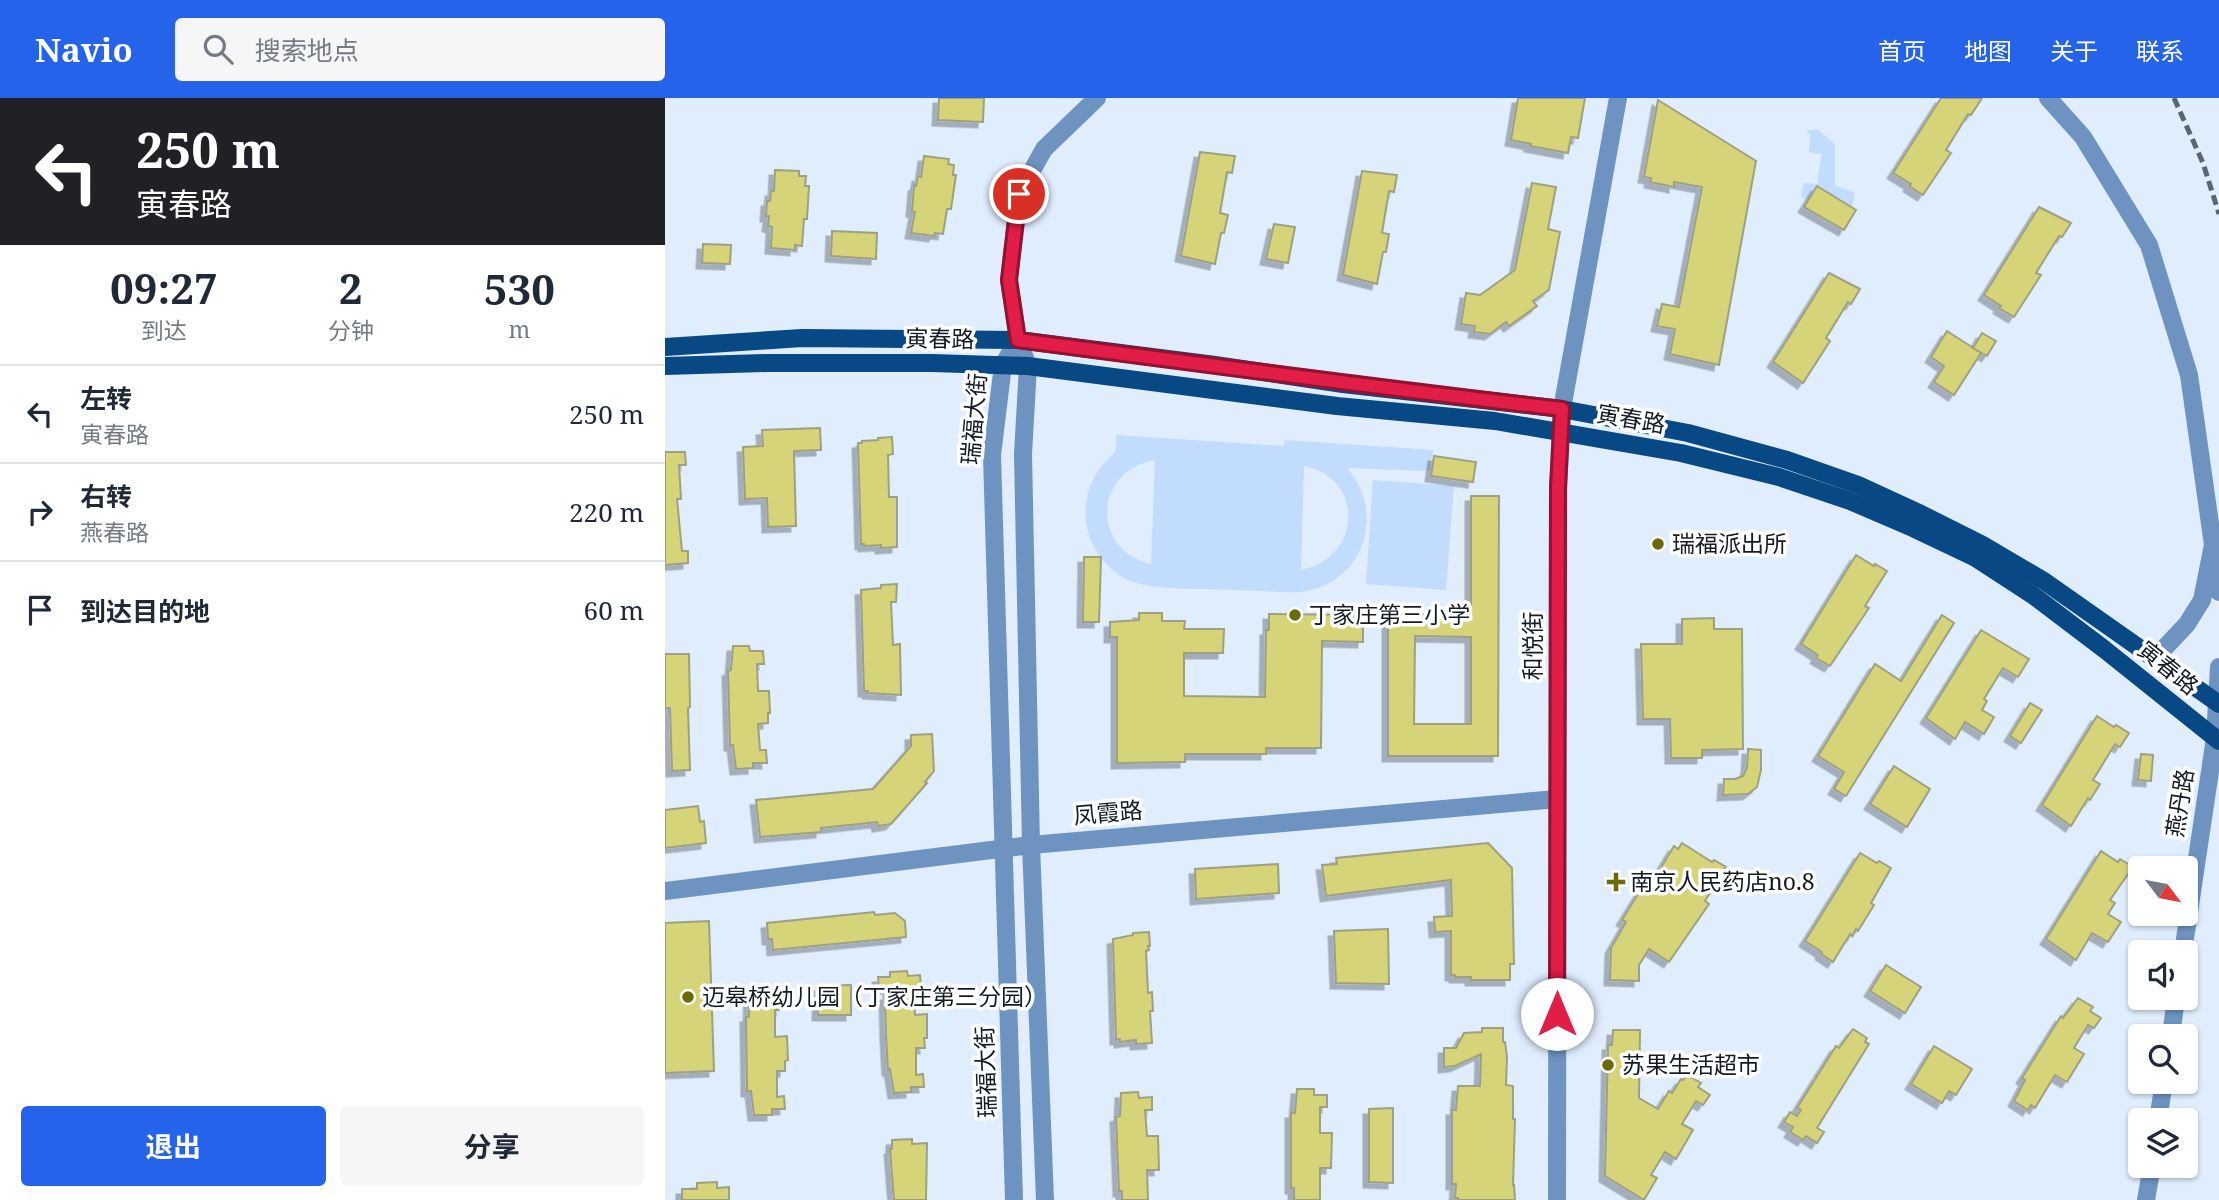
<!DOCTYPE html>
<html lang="zh">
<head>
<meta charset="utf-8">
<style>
	:root { --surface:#fff; --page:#f6f6f7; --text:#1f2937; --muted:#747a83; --line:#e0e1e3; --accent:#2563eb }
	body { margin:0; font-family:"Noto Serif","Noto Sans SC",serif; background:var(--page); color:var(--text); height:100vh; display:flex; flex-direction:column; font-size:26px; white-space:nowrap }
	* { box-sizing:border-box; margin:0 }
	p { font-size:23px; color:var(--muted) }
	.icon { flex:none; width:38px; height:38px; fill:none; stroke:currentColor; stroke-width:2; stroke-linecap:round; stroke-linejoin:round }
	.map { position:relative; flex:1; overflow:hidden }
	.drawer { display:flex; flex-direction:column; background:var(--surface); width:665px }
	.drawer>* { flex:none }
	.banner { background:#202124; color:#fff; overflow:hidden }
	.needle { width:46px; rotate:122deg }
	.controls { position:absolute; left:1463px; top:758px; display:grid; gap:14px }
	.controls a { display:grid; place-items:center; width:70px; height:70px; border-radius:7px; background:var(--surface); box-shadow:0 2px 5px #0004; font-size:35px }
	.pin { position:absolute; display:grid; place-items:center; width:60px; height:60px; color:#fff; margin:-30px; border:4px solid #fff; border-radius:50%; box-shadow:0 2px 7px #0007 }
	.me { position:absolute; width:77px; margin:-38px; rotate:0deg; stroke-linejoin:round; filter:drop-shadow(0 0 5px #0008) }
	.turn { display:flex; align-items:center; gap:24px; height:147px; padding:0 21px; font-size:32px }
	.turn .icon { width:91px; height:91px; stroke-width:2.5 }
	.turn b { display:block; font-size:49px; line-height:60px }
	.eta { display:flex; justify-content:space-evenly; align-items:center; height:119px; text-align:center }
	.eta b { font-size:42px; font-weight:700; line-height:49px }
	.primary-button { display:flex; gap:14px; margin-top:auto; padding:14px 21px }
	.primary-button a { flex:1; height:80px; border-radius:7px; background:var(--accent); color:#fff; font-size:28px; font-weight:700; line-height:80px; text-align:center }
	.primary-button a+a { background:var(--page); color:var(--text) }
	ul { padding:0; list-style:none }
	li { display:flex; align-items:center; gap:21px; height:98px; padding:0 21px; border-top:2px solid var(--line) }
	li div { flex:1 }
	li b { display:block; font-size:26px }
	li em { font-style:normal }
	header { display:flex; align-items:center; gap:42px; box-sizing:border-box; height:98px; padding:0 35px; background:var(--accent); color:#fff }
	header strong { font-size:33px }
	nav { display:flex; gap:38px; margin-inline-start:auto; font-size:24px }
	.search { width:490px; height:63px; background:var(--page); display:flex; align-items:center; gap:18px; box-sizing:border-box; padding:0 24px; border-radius:7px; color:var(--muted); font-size:26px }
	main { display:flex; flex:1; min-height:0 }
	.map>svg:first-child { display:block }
	.green { fill:#c1dcfc; fill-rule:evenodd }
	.building { fill:#d5d479; stroke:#9fa081; stroke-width:2; fill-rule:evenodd; filter:url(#shadow) }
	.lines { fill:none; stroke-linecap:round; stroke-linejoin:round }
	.minor { stroke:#6e93c0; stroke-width:18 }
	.major { stroke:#074885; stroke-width:18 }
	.rail { stroke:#5b6570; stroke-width:5; stroke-dasharray:10 5; stroke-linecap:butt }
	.route-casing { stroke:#92132f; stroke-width:18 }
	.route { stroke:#e11d48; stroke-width:12 }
	.poi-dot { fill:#6c6a06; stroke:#fff; stroke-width:2.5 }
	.labels { text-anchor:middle; stroke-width:7; stroke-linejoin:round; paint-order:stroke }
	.street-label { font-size:23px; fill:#131b24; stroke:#fff }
	.poi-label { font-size:23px; fill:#131b24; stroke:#fff; text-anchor:start }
</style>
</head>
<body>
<header>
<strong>Navio</strong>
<div class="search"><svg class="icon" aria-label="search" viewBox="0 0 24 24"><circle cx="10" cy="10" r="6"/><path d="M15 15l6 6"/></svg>搜索地点</div>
<nav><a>首页</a><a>地图</a><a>关于</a><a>联系</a></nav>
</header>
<main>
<section class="drawer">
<div class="banner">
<div class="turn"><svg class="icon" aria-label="left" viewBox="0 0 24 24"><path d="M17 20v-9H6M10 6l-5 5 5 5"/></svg><div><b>250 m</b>寅春路</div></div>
</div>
<div class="eta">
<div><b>09:27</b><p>到达</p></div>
<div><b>2</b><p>分钟</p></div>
<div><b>530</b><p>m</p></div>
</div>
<ul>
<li><svg class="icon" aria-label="left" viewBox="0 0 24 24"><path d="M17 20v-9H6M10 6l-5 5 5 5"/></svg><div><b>左转</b><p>寅春路</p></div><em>250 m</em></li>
<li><svg class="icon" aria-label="right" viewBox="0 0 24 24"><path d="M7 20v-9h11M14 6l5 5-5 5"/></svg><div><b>右转</b><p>燕春路</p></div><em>220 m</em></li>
<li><svg class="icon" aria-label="arrive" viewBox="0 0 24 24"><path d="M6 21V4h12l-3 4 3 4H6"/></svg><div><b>到达目的地</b></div><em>60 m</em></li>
</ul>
<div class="primary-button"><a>退出</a><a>分享</a></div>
</section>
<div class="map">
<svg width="1554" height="1102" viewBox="0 0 1554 1102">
	<defs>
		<filter id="shadow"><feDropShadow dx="-5.5" dy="5.5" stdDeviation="0" flood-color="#0004"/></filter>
	</defs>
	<rect width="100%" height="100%" fill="#dfedfd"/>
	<g class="green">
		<path d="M1152,31L1170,46V87L1190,95L1187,109L1152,89L1144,102L1136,99L1139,85L1152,86L1157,56L1144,54L1145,38L1142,33Z"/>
		<path d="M451,337L619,348L620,342L768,352L765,373L682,370C715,406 706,466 660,487C652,491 643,493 634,494C613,495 591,492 570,492C539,490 486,494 459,480C443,471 431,456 425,440C417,418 420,392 433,373C437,366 447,360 450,353C452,349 451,341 451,337ZM490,362L486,466H485C425,450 429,373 490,362ZM639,368C701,380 696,461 636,472Z"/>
		<path d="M708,382L789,388L781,492L701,486Z"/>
	</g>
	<g class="building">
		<path d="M274,0H319L318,24L273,22Z"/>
		<path d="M853,0H920L913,40L906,39L903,55L865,48L866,46L846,42Z"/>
		<path d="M1276,0H1317L1306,17L1303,16L1281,52L1286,55L1258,97L1244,88L1246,86L1228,75Z"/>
		<path d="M993,2L1091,63L1054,267L1005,256L1010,231L992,228L997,206L1014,209L1037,89L1009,84V89L985,84L986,80L979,79Z"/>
		<path d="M535,54L570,58L567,75L562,74L555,115L563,117L559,135H556L550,166L516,158Z"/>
		<path d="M259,58L284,61L283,66L289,67L288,77H291L286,111H282L278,136L270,135L269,138L246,135L250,114L247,113L249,88H251L253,78L256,79Z"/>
		<path d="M110,72L134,73V78H141L140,88H144L142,121H139L137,148L130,147V152L106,150L107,129L103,128L104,118H101L102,103H105L106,93H109Z"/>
		<path d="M697,73L732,77L729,94L724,93L717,135L724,136L721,154H718L712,186L678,177Z"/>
		<path d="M867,85L891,89L883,131L895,134L884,192L868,203L872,208L844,228L841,224L825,236L809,234L810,228L796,226L801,195L815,197L850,172Z"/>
		<path d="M1152,88L1191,112L1179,132L1139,109Z"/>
		<path d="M1374,109L1406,125L1397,139L1394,138L1371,175L1376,177L1349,219L1334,210L1336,208L1319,197Z"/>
		<path d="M609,126L630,129L623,165L601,161Z"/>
		<path d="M167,133L212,135L211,161L166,158Z"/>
		<path d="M38,146L66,147L65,166L37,165Z"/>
		<path d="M1164,175L1195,191L1186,206L1183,204L1161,240L1165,243L1138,285L1108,264Z"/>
		<path d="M1282,233L1316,255L1289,297L1269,284L1279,268L1266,259Z"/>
		<path d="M1317,235L1331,243L1322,258L1308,250Z"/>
		<path d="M155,330L156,352L129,353L131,428L103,429L102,400L80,401L78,349L98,348L97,332Z"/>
		<path d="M227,339L228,356L223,357L224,399H232V449L216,450V447L199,448V446H196L193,345H197V343L213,342V340Z"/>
		<path d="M0,354H20L21,367H14L16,401H12L17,453H23V465L0,467Z"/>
		<path d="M769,358L811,364L808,384L766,378Z"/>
		<path d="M806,398H834L833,658H723V516L806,517ZM750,538L806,539V626H749Z"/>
		<path d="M1191,457L1209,468L1210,466L1222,473L1200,508L1204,510L1165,568L1151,560L1153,557L1136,546Z"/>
		<path d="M419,459H436L434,524H418Z"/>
		<path d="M232,486L231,504H226L228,547L235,546L236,597L203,595V593H199L196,492L216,490V487Z"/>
		<path d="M474,515H497V523H520L519,531H559L558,555H519V598L600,599L601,532H604V516L698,517V544L657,543L656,650H601V656H520V664L452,665V539H445V524L474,522Z"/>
		<path d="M1277,517L1289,525L1181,698L1169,691L1179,674L1153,658L1210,566L1236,583Z"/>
		<path d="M1049,520V531H1077L1078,651L1037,652V660H1006L1005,621H978L976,546H1017V521Z"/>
		<path d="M1316,532L1364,561L1353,579L1338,570L1319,601L1322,603L1317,612L1329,619L1319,636L1300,624L1290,641L1261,620Z"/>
		<path d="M68,548H84L85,553H98L99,566H92L93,593H104L105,615H103V625L93,626L95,652H101L102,665H88V670L71,671L68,647H65L63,573L66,572Z"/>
		<path d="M0,556H24L25,609L23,610L25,672L7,673L5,610H0Z"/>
		<path d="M1365,605L1377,612L1356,645L1345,638Z"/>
		<path d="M1432,618L1449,629L1451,627L1464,635L1455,649L1450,646L1428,682L1435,686L1425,702L1423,700L1406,728L1377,707Z"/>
		<path d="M267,636L269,673L260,684L262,685L226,726L213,728L212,724L156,730V734L95,739L91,702L208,691L246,648V637Z"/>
		<path d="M1083,651L1096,652V672L1092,689L1083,696L1058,697L1059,681H1070L1078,678L1082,670Z"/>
		<path d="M1476,656L1488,657L1486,683L1473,682Z"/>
		<path d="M1229,668L1265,691L1242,729L1205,706Z"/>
		<path d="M33,708L35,724L39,723L41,745L0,750V712Z"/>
		<path d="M823,745L847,770L849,866H845V882H806V879H790V877H786V833L770,834L769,819L787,818L786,782L661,798L657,767L672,766L671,760Z"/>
		<path d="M1017,745L1047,764L1049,762L1061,769L1040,803L1044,806L1004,864L984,851L974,867V883L945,882L946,850L961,824L957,822L981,783L986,786L1009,748L1013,751Z"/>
		<path d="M1436,753L1453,764L1455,761L1468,769L1445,802L1450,805L1443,816L1456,824L1443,844L1427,835L1411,862L1381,841Z"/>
		<path d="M1195,755L1212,765L1214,763L1226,770L1206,805L1209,807L1193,833L1191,831L1187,838L1185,836L1168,864L1156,856L1157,854L1140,843Z"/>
		<path d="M613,766L614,795L531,801L530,771Z"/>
		<path d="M209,814L210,817L230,815L240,823L241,839L108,852L107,841H103L102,825Z"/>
		<path d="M44,823L49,973L0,975V825Z"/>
		<path d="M723,831L724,886L671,885L669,833Z"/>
		<path d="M484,834L485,848H483L484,852L481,853L483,895L487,894L488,913H485L487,945L471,946V942L455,944V941H451L448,841L468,837V835Z"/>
		<path d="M1221,867L1256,889L1240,915L1205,893Z"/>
		<path d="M242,873L243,878L255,877L256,890H249L250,917L262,916V940H259L260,950H251V977L258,976L259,989H246V994L229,995L225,971L223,972L221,938L220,897H224V890L214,891L213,879H225V874Z"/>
		<path d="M186,887V917H153L154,888Z"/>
		<path d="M85,894H102L103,899H116V912H110V939L122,938L123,962L120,963V973H112V999L119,998L120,1011H107V1017H89L86,993H82L81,919H84Z"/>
		<path d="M1413,900L1428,909L1425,913L1436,920L1429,930L1423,927L1409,950L1419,956L1402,984L1390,977L1370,1010L1366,1007L1363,1012L1349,1003L1360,982L1357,980L1396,918L1398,920Z"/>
		<path d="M817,930H838V944H840L842,959L841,987L848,988V1021H850L848,1087H849L850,1102H793V1100H790L791,1086H787V1012H791L793,988H815L816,956L790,968L779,969V950H791L799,935L817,934Z"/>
		<path d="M1188,931L1202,940L1200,944L1204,946L1152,1030L1159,1034L1152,1045L1141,1038L1138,1042L1125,1034L1128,1029L1119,1024L1125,1014L1132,1018L1136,1012L1132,1010L1171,948L1174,950Z"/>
		<path d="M948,932H975L974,1000L993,1011L1004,993L1007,995L1016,981L1018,982L1022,977L1036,985L1033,989L1045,997L1038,1007L1031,1003L1017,1026L1028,1032L1011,1061L1000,1054L986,1077L992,1080L979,1102L940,1078L943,947H947Z"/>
		<path d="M1269,948L1307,971L1291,997L1284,993L1277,1005L1246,986Z"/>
		<path d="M632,991H649V997H662V1009H655V1035H667L666,1070H655V1102H629V1090H626V1015H630Z"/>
		<path d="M473,994L474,1000L487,999V1012H480L482,1038H493L494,1072H482L483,1102H457V1093H454L451,1019L455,1018L456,995Z"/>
		<path d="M728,1010V1085L704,1084V1011Z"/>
		<path d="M247,1041V1046L262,1045L261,1102H229L225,1051H227V1042Z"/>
		<path d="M52,1084V1090L64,1089V1102H17V1091H32V1085Z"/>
	</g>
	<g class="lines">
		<g class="minor">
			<path d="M1383,0L1418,39L1484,147L1524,277L1548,447"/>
			<path d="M1490,560L1522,526L1537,502L1548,447L1554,494"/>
			<path d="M0,793L366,747L892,701"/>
			<path d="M1518,854L1550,640L1554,569"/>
			<path d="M1506,938L1511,900"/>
			<path d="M1493,1022L1499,984"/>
			<path d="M349,1102L327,357L338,267L353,242"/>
			<path d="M380,1102L366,747L358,356L363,268L353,242L344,182L354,96L379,51L432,0"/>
			<path d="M892,1102L893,390L897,311L953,0"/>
			<path d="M1481,1102L1487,1068"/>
		</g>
		<g class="major">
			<path d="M0,249L137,240L353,242L550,267L678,286L897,311L1023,335L1122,362L1193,387L1256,416L1316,446L1379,483L1554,606"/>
			<path d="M0,268L102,265H267L363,268L672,308L830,323L1016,355L1114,379L1185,403L1248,430L1309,459L1369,498L1439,551L1554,643"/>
		</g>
		<path class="rail" d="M1509,0L1538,65L1554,116"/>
	</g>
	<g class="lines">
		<defs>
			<path id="route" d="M354,96L344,182L353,242C534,266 716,290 897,311L893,390L892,916"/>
		</defs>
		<use href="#route" class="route-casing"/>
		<use href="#route" class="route"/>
	</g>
	<g class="poi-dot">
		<circle cx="993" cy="446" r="7"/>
		<circle cx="630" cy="517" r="7"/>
		<path d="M947.5 773.5h7v7h7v7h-7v7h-7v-7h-7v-7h7z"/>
		<circle cx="23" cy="899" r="7"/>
		<circle cx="943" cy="967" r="7"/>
	</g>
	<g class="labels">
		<g class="street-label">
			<text transform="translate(275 241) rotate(1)" y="8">寅春路</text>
			<text transform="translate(309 321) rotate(-85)" y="8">瑞福大街</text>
			<text transform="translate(966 321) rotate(10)" y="8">寅春路</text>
			<text transform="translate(868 548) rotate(-90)" y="8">和悦街</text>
			<text transform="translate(1503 570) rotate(39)" y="8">寅春路</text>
			<text transform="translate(1515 705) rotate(-81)" y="8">燕丹路</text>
			<text transform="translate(443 715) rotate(-5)" y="8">凤霞路</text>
			<text transform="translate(321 974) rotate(-92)" y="8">瑞福大街</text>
		</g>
		<g class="poi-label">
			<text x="1007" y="454">瑞福派出所</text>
			<text x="644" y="525">丁家庄第三小学</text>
			<text x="965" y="792">南京人民药店no.8</text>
			<text x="37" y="907">迈皋桥幼儿园（丁家庄第三分园）</text>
			<text x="957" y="975">苏果生活超市</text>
		</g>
	</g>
</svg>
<div class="controls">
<a><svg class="needle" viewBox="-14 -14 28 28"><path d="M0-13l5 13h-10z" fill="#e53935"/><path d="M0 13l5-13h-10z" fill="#747a83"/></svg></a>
<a><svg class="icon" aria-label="sound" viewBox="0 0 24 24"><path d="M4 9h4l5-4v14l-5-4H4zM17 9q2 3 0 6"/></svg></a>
<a><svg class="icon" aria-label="search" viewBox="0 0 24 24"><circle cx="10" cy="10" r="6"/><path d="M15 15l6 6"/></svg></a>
<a><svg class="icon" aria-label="layers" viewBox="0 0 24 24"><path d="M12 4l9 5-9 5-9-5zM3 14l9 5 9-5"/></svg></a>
</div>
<div class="pin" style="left:354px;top:96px;background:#d93025"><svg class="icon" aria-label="arrive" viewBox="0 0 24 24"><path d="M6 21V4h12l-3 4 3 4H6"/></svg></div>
<svg class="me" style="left:892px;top:916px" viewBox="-20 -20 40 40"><circle r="19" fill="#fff"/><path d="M0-13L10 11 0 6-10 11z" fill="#e11d48"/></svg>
</div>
</main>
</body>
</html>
